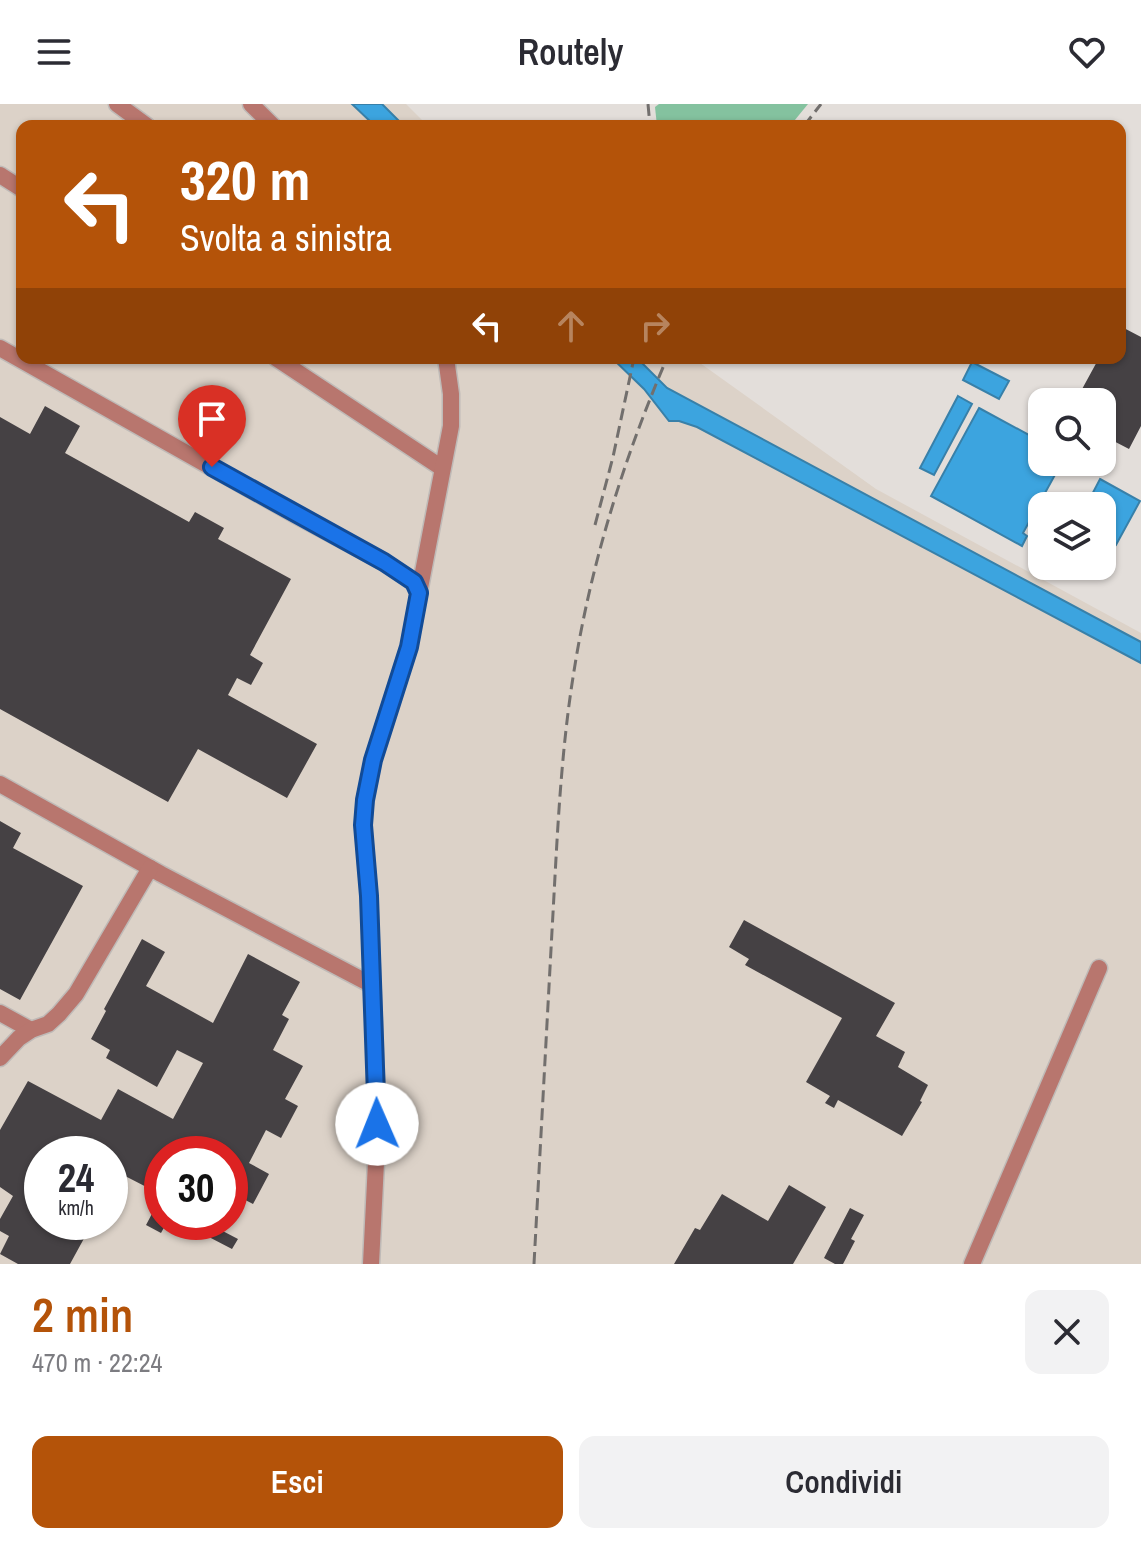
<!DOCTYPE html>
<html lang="it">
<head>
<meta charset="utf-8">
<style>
	:root { --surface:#fff; --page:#f2f2f3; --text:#2b2b33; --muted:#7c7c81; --accent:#b45309 }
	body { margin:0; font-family:"Archivo Narrow",sans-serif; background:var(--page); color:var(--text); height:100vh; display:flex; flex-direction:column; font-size:30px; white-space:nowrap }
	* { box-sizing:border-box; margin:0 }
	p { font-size:26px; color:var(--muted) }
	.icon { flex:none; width:44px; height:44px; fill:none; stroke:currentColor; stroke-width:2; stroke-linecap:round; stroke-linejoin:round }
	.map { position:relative; height:1160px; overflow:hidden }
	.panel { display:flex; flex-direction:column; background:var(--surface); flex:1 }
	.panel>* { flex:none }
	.top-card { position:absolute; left:16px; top:16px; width:1110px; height:244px; border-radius:16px; box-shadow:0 2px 6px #0004; background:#b45309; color:#fff; overflow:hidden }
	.controls { position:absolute; left:1028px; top:284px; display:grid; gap:16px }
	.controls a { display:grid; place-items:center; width:88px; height:88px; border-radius:16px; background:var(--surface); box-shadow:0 2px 6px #0004; font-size:40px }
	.speed { position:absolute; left:24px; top:1032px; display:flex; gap:16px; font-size:40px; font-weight:700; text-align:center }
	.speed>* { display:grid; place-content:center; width:104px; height:104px; border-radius:50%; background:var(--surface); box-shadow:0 2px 6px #0004; line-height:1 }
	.speed small { font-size:20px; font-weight:400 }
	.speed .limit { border:12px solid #d22; background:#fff; color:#111 }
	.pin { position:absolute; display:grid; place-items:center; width:68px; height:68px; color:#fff; margin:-82px -34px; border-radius:50% 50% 50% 0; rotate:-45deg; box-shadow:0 0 8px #0007 }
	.pin .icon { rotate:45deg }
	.me { position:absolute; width:88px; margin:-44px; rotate:359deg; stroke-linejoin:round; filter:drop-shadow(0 0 6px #0008) }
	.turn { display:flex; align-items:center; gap:28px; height:168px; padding:0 32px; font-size:36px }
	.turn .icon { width:104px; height:104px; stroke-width:2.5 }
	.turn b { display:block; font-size:56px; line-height:68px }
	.lanes { display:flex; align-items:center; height:76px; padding:0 32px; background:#0003; justify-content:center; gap:40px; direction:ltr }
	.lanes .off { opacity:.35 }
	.round { display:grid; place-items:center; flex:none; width:84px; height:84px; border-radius:16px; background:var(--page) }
	.head { display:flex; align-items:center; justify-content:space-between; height:136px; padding:0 32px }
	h1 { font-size:48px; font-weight:600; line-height:60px; color:var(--accent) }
	.primary-button { display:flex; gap:16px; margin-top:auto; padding:16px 32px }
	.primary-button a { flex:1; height:92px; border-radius:16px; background:var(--accent); color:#fff; font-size:32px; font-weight:600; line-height:92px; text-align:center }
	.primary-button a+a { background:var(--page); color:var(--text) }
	header { display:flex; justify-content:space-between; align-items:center; height:104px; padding:0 32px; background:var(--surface); font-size:36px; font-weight:600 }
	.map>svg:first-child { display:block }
	.built { fill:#dcd2c8; fill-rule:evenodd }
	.green { fill:#84c29f }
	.water { fill:#3ca4df; stroke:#3880a9; stroke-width:2 }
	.building { fill:#454144 }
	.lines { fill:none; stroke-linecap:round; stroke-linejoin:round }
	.minor-casing { stroke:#bfbab7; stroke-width:19 }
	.minor { stroke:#b8766e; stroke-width:16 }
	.rail { stroke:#726f6d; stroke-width:3; stroke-dasharray:12 6; stroke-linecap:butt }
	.route-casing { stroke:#114b97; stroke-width:20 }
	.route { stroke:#1a73e8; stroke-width:14 }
</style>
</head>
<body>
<header><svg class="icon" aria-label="menu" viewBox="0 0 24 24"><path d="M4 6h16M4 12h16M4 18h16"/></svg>Routely<svg class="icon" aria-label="heart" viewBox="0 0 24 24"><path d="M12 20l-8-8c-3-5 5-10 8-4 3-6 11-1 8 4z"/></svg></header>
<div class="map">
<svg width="1141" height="1160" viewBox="0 0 1141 1160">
	<rect width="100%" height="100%" fill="#e3deda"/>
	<path class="built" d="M0,0H406L428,22H22V254H693L876,385L1141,529V1160H0ZM42,1050H110V1118H42ZM162,1050H230V1118H162Z"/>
	<path class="green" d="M659,0H808L790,22H657L655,3Z"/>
	<g class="water">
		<path d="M352,0H382L404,22H375Z"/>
		<path d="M612,254H637L667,284L1141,538V559L697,323L679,317H669L644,285Z"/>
		<path d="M972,258L1009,277L999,295L963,276Z"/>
		<path d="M958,292L972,300L934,371L920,364Z"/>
		<path d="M979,304L1042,338V358H1062L1023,429L1027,432L1022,442L931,392Z"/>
		<path d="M1100,375L1140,397L1116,441L1102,433V402H1086Z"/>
	</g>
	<g class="building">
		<path d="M1120,222L1141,233V322L1129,345L1102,331V298H1075L1099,254H1120Z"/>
		<path d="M45,302L80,322L65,349L189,418L195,408L224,424L218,435L291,475L250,551L263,559L251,581L237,574L228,591L317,640L287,694L198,645L168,698L0,605V313L30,330Z"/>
		<path d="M0,717L21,729L13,744L83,782L20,896L0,885Z"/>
		<path d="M744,816L895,899L876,932L905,948L898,963L928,981L920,997L922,998L902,1032L838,996L834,1004L825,999L830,992L806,978L842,914L745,861L749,855L729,843Z"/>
		<path d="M142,835L165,848L146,882L213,919L248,850L300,878L282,911L289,915L273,946L303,962L285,995L298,1002L281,1034L266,1026L249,1059L269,1070L253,1100L230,1088V1050H162V1118H167L161,1129L146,1121L162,1091L127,1073L110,1105V1050H42V1118H93L70,1160H18L0,1150L9,1132L0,1127V1115L13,1092L0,1083V1026L28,977L101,1016L118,985L173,1015L203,959L177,946L157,983L106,954L110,946L91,935L106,907L104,905Z"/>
		<path d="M789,1081L826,1103L793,1160H674L695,1124L700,1126L722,1090L768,1117Z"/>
		<path d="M850,1104L864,1111L851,1135L855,1137L843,1160H835L824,1154Z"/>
		<path d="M180,1118H218L215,1123L238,1135L232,1145Z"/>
	</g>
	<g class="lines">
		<defs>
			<g id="minor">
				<path d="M117,0L147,22"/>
				<path d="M251,0L273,22"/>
				<path d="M0,71L22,85"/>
				<path d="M0,244L294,410L384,458L414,478L419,489L409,543L373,656L365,696L363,721L369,792L376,976L377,1038L371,1160"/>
				<path d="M276,254L442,364"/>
				<path d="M419,489L451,322V290L446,254"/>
				<path d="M0,680L161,770L372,881"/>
				<path d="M0,909L31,926"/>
				<path d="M0,954L19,934L31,926L48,920L59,910L76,890L150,764"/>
				<path d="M972,1160L1099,864"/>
			</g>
		</defs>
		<use href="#minor" class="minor-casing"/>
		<use href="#minor" class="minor"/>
		<g class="rail">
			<path d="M648,0L650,22"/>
			<path d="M804,22L821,0"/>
			<path d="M595,421L613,353L634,254"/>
			<path d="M534,1160C540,1049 546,938 552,827C557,740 560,653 574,567C591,459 624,354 667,254"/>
		</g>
	</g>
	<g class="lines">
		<defs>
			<path id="route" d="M212,363L384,458L414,478L419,489L409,543L373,656L365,696L363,721L369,792L377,1020"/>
		</defs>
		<use href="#route" class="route-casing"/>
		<use href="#route" class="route"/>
	</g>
</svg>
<div class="controls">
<a><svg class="icon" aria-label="search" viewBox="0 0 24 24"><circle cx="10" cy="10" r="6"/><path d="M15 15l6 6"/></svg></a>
<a><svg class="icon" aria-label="layers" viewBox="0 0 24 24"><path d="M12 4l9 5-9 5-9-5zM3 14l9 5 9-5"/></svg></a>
</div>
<div class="speed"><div>24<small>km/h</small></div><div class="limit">30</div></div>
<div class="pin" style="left:212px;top:363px;background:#d93025"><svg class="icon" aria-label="arrive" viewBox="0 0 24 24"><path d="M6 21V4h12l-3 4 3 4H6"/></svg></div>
<svg class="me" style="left:377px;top:1020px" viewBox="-20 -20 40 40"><circle r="19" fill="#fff"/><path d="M0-13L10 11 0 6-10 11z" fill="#1a73e8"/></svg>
<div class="top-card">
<div class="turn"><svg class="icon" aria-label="left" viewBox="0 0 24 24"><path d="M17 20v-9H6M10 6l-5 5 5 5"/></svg><div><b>320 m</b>Svolta a sinistra</div></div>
<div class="lanes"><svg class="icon" aria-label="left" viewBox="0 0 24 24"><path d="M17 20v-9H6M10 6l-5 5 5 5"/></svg><svg class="icon off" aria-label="ahead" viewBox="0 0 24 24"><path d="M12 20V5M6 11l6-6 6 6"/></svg><svg class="icon off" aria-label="right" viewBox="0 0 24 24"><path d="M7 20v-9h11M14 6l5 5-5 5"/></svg></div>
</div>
</div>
<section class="panel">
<div class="head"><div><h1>2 min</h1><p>470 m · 22:24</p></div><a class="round"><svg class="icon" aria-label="close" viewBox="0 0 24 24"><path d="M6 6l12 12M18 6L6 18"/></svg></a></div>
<div class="primary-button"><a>Esci</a><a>Condividi</a></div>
</section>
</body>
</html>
